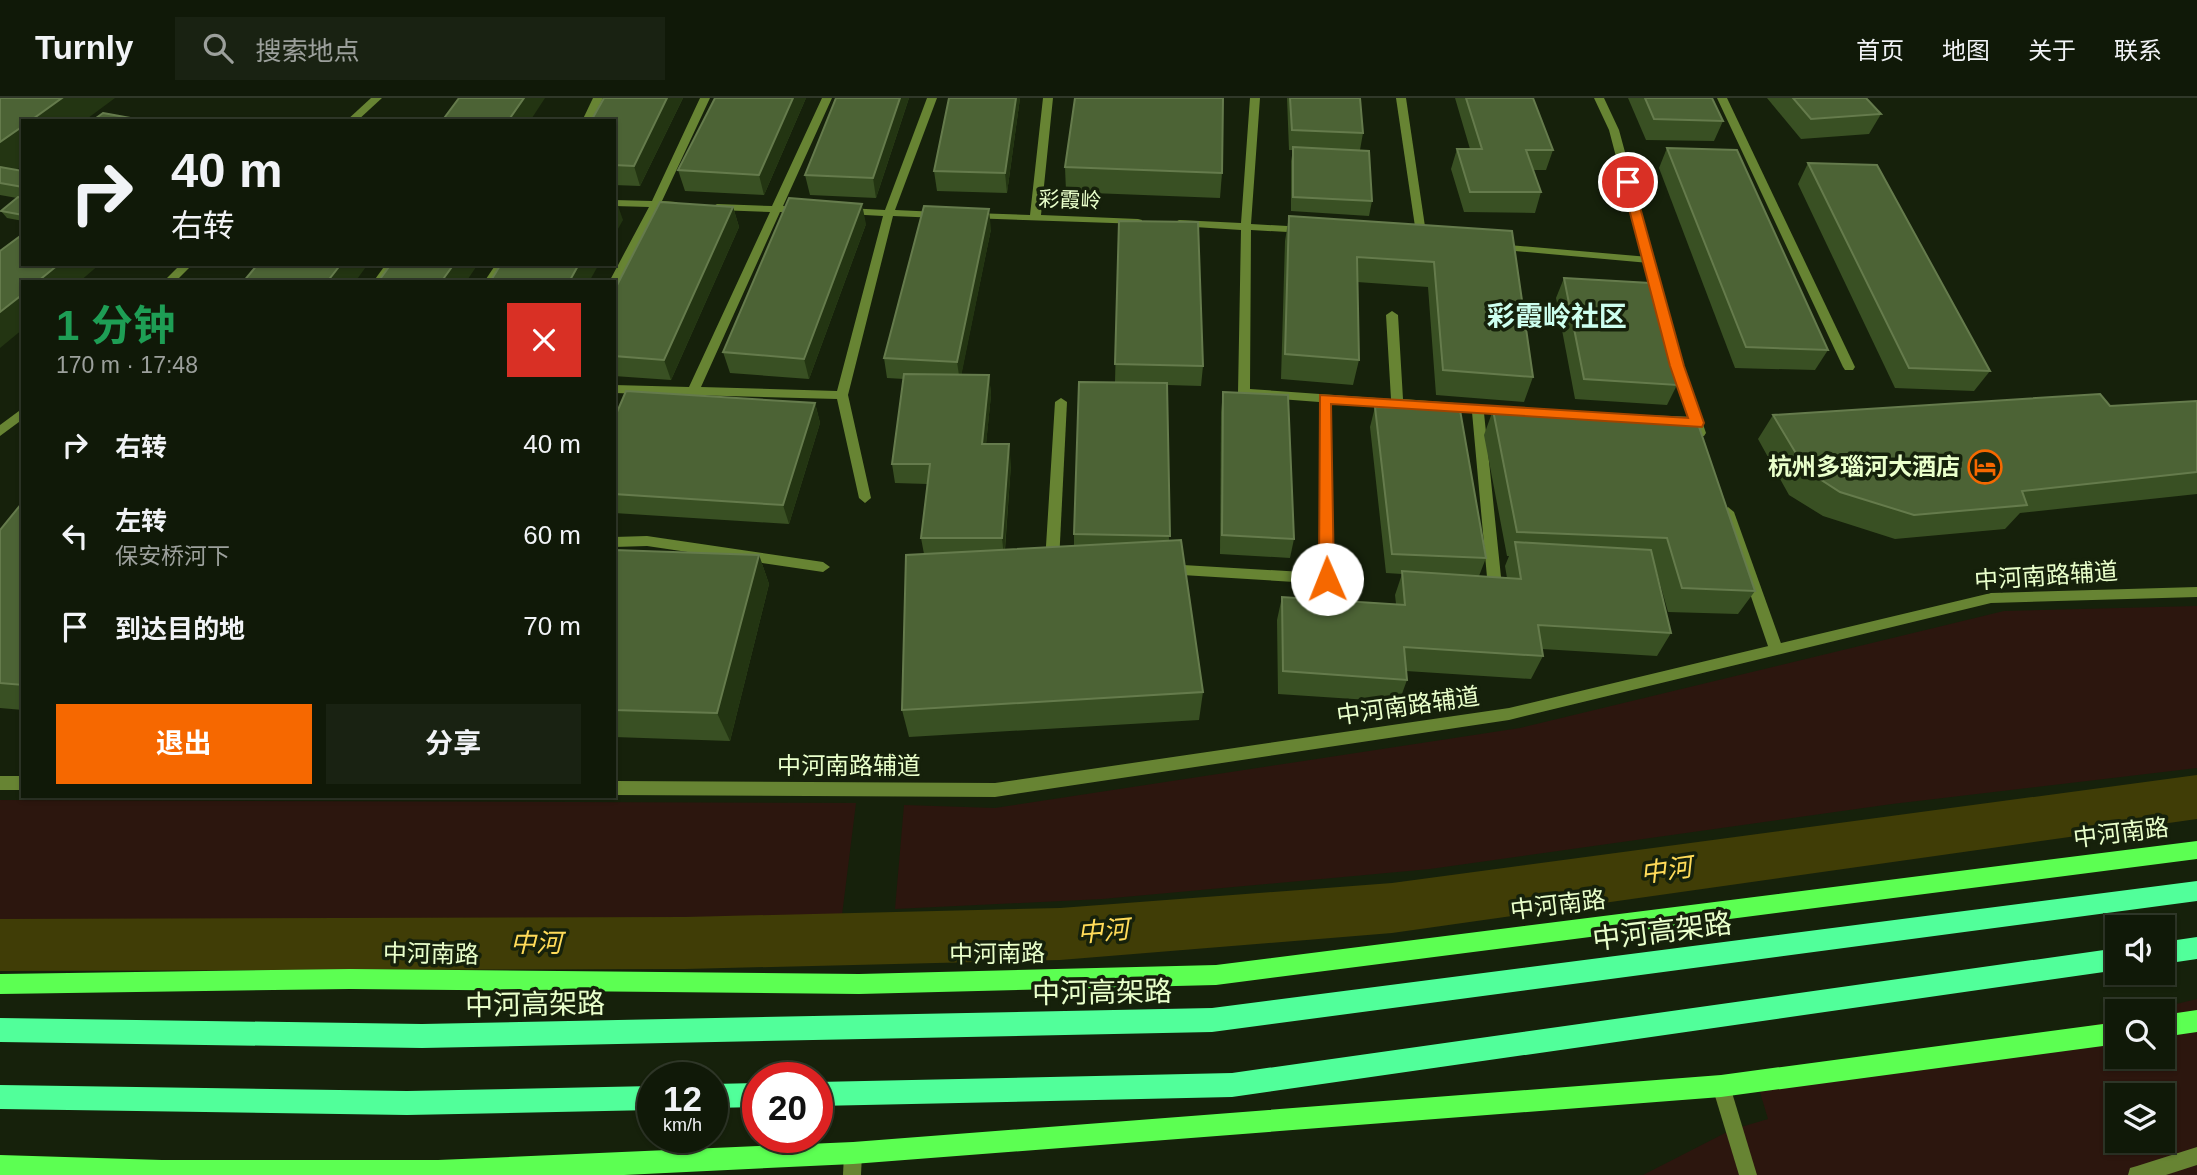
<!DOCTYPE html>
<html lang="zh">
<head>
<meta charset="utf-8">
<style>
	:root { --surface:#101908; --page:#192212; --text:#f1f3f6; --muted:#9ca09c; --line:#303829; --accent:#f66800 }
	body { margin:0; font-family:Arial,"Noto Sans SC",sans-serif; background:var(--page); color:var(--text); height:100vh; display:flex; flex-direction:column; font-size:26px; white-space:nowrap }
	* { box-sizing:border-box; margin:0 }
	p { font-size:23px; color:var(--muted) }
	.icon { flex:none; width:38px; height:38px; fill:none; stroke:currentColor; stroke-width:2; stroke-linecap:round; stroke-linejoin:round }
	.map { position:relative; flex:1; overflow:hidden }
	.details { position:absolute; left:21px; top:182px; width:595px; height:518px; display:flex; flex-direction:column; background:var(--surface); border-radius:0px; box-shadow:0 2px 5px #0004,0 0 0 2px var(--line) }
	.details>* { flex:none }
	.guide { position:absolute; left:21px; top:21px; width:595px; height:147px; border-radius:0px; box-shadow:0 2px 5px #0004,0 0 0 2px var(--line); background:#101908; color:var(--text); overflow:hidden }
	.tools { position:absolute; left:2105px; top:817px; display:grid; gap:14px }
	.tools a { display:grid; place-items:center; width:70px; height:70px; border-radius:0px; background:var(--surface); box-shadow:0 2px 5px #0004,0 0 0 2px var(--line); font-size:35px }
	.speed { position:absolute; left:637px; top:964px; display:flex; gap:14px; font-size:35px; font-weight:700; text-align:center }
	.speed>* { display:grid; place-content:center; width:91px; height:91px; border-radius:50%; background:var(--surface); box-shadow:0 2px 5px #0004,0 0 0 2px var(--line); line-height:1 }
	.speed small { font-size:18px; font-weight:400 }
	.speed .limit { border:10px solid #d22; background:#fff; color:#111 }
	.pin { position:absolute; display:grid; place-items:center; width:60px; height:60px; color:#fff; margin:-30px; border:4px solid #fff; border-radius:50%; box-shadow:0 2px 7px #0007 }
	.me { position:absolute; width:77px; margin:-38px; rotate:359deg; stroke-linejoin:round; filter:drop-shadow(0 0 5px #0008) }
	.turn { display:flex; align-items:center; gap:24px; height:147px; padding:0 35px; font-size:32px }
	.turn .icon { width:91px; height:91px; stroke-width:2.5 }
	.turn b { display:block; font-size:49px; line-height:60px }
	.round { display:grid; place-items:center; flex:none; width:74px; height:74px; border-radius:0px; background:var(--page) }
	.overview { display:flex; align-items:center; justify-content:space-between; height:119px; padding:0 35px }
	h1 { font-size:42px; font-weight:700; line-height:52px; color:#1e9e55 }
	.primary-button { display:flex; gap:14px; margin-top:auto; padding:14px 35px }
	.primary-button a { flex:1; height:80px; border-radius:0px; background:var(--accent); color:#fff; font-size:28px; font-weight:700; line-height:80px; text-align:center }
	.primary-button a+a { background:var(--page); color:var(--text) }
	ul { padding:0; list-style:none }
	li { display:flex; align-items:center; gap:21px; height:91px; padding:0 35px }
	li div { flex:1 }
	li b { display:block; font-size:26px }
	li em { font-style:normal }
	header { display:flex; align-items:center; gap:42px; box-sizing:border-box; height:98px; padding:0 35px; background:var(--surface); border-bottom:2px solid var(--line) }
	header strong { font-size:33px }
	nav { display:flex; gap:38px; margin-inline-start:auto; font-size:24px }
	.search { width:490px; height:63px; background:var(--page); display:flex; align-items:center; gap:18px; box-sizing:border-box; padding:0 24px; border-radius:0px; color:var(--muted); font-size:26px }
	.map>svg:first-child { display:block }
	.green { fill:#2c160e; fill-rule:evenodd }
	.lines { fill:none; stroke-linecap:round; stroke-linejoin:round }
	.canal { fill:#403d06; fill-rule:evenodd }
	.service { fill:#678433; fill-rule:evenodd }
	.minor { fill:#678433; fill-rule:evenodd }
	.primary { fill:#5cff52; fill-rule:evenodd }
	.trunk { fill:#51ff9a; fill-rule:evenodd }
	.wall { fill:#395023 }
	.shaded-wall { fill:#233512 }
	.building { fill:#4c6335; stroke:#657b4c; stroke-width:2 }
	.route { fill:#f66800; stroke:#a04400; stroke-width:2 }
	.labels { text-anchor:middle; stroke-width:7; stroke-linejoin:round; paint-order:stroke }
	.far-street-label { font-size:21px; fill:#e9ffcb; stroke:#16210b }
	.poi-label { font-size:24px; font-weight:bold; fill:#e9ffcb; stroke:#16210b; text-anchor:end }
	.street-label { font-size:24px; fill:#e9ffcb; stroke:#16210b }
	.water-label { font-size:26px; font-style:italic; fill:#ffdb59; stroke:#16210b }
	.quarter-label { font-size:28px; font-weight:bold; fill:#cdffef; stroke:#16210b }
	.near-street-label { font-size:28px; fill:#e9ffcb; stroke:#16210b }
</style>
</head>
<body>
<header>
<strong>Turnly</strong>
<div class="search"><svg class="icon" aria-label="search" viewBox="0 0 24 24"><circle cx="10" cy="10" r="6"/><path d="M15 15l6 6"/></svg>搜索地点</div>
<nav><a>首页</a><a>地图</a><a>关于</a><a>联系</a></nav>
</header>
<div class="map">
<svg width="2197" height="1077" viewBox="0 0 2197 1077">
	<rect width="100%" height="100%" fill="#16210b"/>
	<g class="green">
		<path d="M2197,508V670L1892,706L1430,771L1102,801L895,811L904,707L995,710L1520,630L2004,513Z"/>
		<path d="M0,702L856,705L841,825L0,826Z"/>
		<path d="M2197,901V1077H1643L1731,1032L1768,1021L1757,984L2031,942L2117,921L2118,959H2163V914L2147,913ZM2118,998H2163V1043H2118Z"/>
	</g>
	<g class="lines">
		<path class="canal" d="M2197,677V721L1392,835L1060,862L685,871L0,873V821L685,819L1060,810L1392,785Z"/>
		<g class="service">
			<path d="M593,0H603L592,23H582Z"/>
			<path d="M700,0H710L662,103L676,104L681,107L676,110H659L620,185L614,188V184H609L649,109L614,108V102L652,103Z"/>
			<path d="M822,0H832L783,108L802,109L807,112L802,115L780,114L701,289L837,293L883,118L847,116L842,113L847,110L885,112L927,0H937L895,112L938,114L943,117L938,120L893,118L848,297L871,400L865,405L859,400L837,301L614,295V287L689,289L770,114L717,112L712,109L717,106L772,108Z"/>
			<path d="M1043,0H1053L1041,117L1138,121L1142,122V126L969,120V116L973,115L1030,117Z"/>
			<path d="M1250,0H1260L1251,126L1305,129L1310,132L1305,135L1251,132L1250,291L1391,301L1386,217L1392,213L1398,217L1403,301L1532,311L1534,314L1532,317L1528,318L1484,315L1501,479L1499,483L1494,484L1487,479L1472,314L1331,305L1334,481L1332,485L1327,486L1166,476L1159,471L1166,466L1320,475L1319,304L1240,298L1238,295L1241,132L1179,128L1174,125L1179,122L1241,125Z"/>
			<path d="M1396,0H1406L1427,142L1422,145L1417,142Z"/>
			<path d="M1717,0H1727L1855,269L1853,272H1845L1843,269Z"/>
			<path d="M1497,146L1649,159L1654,162L1649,165L1493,151L1492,149Z"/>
			<path d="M386,166H397L384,184H373Z"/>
			<path d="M496,166H507L495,184H484Z"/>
			<path d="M1061,300L1067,304L1059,464L1052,469L1045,464L1055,304Z"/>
			<path d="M647,438L823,464L830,469L823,474L647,448L614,449V439Z"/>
			<path d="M2197,489V499L1991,505L1509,622L995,699L614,697V683L995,685L1509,610L1991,495Z"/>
			<rect x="0" y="678" width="23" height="14"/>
		</g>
		<g class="minor">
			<path d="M371,0H382L357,23H346Z"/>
			<path d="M1594,0H1604L1619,32L1683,268L1706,335L1704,338H1696L1694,335L1671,268L1609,32Z"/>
			<path d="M181,166H193L175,184H163Z"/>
			<path d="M23,310V321L0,338V327Z"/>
			<path d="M1728,409L1734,414L1783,551L1781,555H1771L1769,551L1722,414Z"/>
			<path d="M1721,979L1727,982L1730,988L1757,1077H1739L1712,988L1715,982Z"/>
			<path d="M853,1046L859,1049L862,1055L861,1077H843L844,1055L847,1049Z"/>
			<path d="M2197,1049V1067L2166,1077H2128L2130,1070L2137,1068Z"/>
		</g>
		<g class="primary">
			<path d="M2197,743V761L1216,887L859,896L350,891L0,896V876L350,871L859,876L1216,867Z"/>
			<path d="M2197,912V934L2163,939V917Z"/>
			<path d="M2118,924V946L1721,999L853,1066L624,1077H0V1057L162,1062H438L853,1044L1721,977Z"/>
		</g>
		<g class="trunk">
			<path d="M2197,783V803L1212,934L422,950L0,944V920L422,926L1212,910Z"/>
			<path d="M2197,839V861L2163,866V844Z"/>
			<path d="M2118,850V872L1232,999L817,1008V984L1232,975Z"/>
			<path d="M758,985V1009L712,1010V986Z"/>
			<path d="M0,987L407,993L653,988V1012L407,1017L0,1011Z"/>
		</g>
	</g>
	<g class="wall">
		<path d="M0,0L16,72L23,73V123L7,120L1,113L17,100L0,97Z"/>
		<path d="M604,0H683L640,88L614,87V23Z"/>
		<path d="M806,0L764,97L685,93L678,72Z"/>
		<path d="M836,0H909L876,100L810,97L805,77Z"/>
		<path d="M1020,0L1007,95L937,93L934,73Z"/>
		<path d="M1287,0H1360L1363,35L1360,52L1372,103L1369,118L1291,113V63L1293,52H1289Z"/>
		<path d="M1455,0H1533L1553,52L1546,72H1533L1541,94L1535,115L1464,114L1451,71L1457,51H1470Z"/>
		<path d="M1628,0H1712L1723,23L1714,43L1646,42Z"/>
		<path d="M1767,0H1866L1881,16L1869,36L1801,41Z"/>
		<path d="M1667,50L1828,252L1815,272L1735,270L1659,70Z"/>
		<path d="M1808,65L1990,273L1974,293L1895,290L1798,86Z"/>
		<path d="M1065,69L1222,75L1220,100L1066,94Z"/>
		<path d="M733,109L739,129L671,282L614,278V193Z"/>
		<path d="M1289,118L1512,133L1533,279L1524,304L1436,297L1428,189L1357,184L1359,262L1353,287L1281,281L1285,143Z"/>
		<path d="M1119,123L1203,268L1201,288L1167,287L1169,443L1203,594L1199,622L909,639L902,612L924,456L921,440L927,386L895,385L892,366L904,281L887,280L884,260L991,131L961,277H989L991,297L986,346L1011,366L1005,452L1074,448V436L1115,284Z"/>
		<path d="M866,126L809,281L730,275L723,254Z"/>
		<path d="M1564,180L1677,287L1667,307L1575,301L1556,200Z"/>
		<path d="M1223,294L1294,441L1290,460L1220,456L1221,314Z"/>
		<path d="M2197,303V396L2020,415L2005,431L1895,441L1823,418L1789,397L1758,341L1773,317L2110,308Z"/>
		<path d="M815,305L820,325L789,426L614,415V321Z"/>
		<path d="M1375,309L1486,460L1479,478L1507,480L1505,468L1509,458H1507L1484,337L1493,312L1755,493L1738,516L1668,514L1654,464L1671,535L1657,558L1542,551L1543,558L1531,581L1406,573L1407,582L1399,604L1278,596L1277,522L1282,499L1396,506L1395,497L1402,476L1386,475L1370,329Z"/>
		<path d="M23,405V612L0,610V432Z"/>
		<path d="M614,452L759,457L769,486L730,643L614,639Z"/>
	</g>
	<g class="shaded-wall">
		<path d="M62,0H115L84,23H30Z"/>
		<path d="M524,0H545L530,23H508Z"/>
		<path d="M667,0H683L640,88L634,68Z"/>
		<path d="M793,0H806L764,97L759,77Z"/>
		<path d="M900,0H909L876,100L873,80Z"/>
		<path d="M1016,0H1020L1007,95L1005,75Z"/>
		<path d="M23,28V67L0,84V44Z"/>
		<path d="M616,102L623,122L614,138V104Z"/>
		<path d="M862,106L866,126L809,281L804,261Z"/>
		<path d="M733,109L739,129L671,282L664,262Z"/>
		<path d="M989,111L991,131L960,284L957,264Z"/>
		<path d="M59,166H100L79,184H37Z"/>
		<path d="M341,166H368L355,184H327Z"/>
		<path d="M454,166H478L466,184H441Z"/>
		<path d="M579,166H599L589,184H569Z"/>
		<path d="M23,196V231L0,250V214Z"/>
		<path d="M989,277L991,297L984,366L982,346Z"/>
		<path d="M815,305L820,325L789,426L783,407Z"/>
		<path d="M1009,346L1011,366L1004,459L1002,440Z"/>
		<path d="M759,457L769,486L730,643L717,615Z"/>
	</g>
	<g class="building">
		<path d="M0,0H62L30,23H23V28L0,44Z"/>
		<path d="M459,0H524L508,23H442Z"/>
		<path d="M604,0H667L634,68L614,67V23H591Z"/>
		<path d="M715,0H793L759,77L678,72Z"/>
		<path d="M836,0H900L873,80L805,77Z"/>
		<path d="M949,0H1016L1005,75L934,73Z"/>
		<path d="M1075,0H1223L1222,75L1065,69Z"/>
		<path d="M1290,0H1360L1363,35L1292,32Z"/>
		<path d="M1466,0H1533L1553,52H1526L1541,94H1470L1457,51H1482Z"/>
		<path d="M1645,0H1712L1723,23L1654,21Z"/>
		<path d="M1793,0H1866L1881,16L1811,21Z"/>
		<path d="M103,15L136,21L135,23H92Z"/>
		<path d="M1293,49L1369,53L1372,103L1293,99Z"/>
		<path d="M1667,50L1737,52L1828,252L1746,249Z"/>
		<path d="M1808,65L1877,67L1990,273L1909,270Z"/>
		<path d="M0,69L23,73V89L0,85Z"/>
		<path d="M18,99L23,100V117L1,113Z"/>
		<path d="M789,100L862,106L804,261L723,254Z"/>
		<path d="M660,104L733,109L664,262L614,258V193Z"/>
		<path d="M924,108L989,111L957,264L884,260Z"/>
		<path d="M1289,118L1512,133L1533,279L1443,272L1434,164L1357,159L1359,262L1285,256Z"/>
		<path d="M1119,123L1198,124L1203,268L1115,266Z"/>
		<path d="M23,136V166H59L37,184H23V196L0,214V153Z"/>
		<path d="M258,166H341L327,184H243Z"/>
		<path d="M391,166H454L441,184H378Z"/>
		<path d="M501,166H579L569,184H490Z"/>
		<path d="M1564,180L1650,185L1677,287L1584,281Z"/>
		<path d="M904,276L989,277L982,346H1009L1002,440H921L930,366H892Z"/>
		<path d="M1079,284L1167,285L1170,438L1074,436Z"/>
		<path d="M626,293L815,305L783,407L614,396V321Z"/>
		<path d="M1223,294L1288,297L1294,441L1222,437Z"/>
		<path d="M2100,296L2110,308L2197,303V374L2022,393L2027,407L1914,417L1840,394L1806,372L1773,317Z"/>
		<path d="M1375,309L1460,312L1486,460L1392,456Z"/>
		<path d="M1493,312L1696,320L1755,493L1682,490L1667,440L1517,434Z"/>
		<path d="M22,405H23V587L0,585V432Z"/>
		<path d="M1181,442L1203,594L902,612L906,457Z"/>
		<path d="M1515,444L1651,452L1671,535L1538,527L1543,558L1404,549L1407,582L1283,573L1282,499L1405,507L1402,473L1521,481Z"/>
		<path d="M614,452L759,457L717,615L614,612Z"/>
	</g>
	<path class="route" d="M1628,80L1633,84L1684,268L1704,325L1702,329L1331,306L1334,481L1332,485H1321L1319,481L1320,297L1688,320L1670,268L1622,84Z"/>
	<defs>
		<symbol id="hotel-ring" viewBox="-11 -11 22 22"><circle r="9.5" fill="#16210b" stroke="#f66800" stroke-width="1.5"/><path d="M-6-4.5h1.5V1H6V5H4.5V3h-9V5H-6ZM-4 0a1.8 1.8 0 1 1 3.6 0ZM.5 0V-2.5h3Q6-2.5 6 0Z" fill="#f66800"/></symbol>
	</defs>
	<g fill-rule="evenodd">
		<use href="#hotel-ring" x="1966" y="350" width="38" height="38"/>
	</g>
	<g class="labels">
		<g class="far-street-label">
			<text transform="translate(1070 102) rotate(2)" y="7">彩霞岭</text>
		</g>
		<g class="poi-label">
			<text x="1960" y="377">杭州多瑙河大酒店</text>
		</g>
		<g class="street-label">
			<text transform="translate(2046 478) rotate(-4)" y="8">中河南路辅道</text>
			<text transform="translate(1408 608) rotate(-8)" y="8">中河南路辅道</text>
			<text x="849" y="676">中河南路辅道</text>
			<text transform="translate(2121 735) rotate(-7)" y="8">中河南路</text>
			<text transform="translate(1558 807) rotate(-7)" y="8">中河南路</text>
			<text transform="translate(431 856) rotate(1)" y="8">中河南路</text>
			<text transform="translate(997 856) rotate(-1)" y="8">中河南路</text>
		</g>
		<g class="water-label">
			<text transform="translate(1666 772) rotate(-8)" y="9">中河</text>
			<text transform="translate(1103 833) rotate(-5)" y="9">中河</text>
			<text x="536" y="854">中河</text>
		</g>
		<g class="quarter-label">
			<text x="1557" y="228">彩霞岭社区</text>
		</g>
		<g class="near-street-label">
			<text transform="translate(1662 833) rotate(-7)" y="10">中河高架路</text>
			<text transform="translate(1102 894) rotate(-1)" y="10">中河高架路</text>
			<text transform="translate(535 906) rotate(-1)" y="10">中河高架路</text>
		</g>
	</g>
</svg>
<div class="tools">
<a><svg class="icon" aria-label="sound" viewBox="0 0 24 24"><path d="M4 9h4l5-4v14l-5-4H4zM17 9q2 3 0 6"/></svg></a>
<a><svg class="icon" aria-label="search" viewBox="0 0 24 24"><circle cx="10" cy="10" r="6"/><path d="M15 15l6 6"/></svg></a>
<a><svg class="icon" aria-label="layers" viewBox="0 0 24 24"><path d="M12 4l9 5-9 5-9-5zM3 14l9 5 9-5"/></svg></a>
</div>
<div class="speed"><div>12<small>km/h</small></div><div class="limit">20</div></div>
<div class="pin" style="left:1628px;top:84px;background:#d93025"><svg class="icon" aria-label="arrive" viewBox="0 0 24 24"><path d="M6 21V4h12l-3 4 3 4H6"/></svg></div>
<svg class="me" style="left:1327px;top:481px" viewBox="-20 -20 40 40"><circle r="19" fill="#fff"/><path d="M0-13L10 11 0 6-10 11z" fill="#f66800"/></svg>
<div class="guide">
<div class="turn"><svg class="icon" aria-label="right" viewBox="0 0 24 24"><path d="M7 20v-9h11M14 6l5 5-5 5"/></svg><div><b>40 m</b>右转</div></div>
</div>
<section class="details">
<div class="overview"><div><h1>1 分钟</h1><p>170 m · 17:48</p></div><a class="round" style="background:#d93025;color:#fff"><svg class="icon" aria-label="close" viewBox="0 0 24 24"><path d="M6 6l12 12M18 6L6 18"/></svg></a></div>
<ul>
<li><svg class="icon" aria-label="right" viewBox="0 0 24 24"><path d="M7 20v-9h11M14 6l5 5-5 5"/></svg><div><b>右转</b></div><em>40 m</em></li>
<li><svg class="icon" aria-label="left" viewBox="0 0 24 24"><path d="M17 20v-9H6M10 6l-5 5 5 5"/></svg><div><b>左转</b><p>保安桥河下</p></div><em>60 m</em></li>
<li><svg class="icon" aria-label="arrive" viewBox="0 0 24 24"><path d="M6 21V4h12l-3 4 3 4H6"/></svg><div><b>到达目的地</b></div><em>70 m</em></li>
</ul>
<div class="primary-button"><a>退出</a><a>分享</a></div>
</section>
</div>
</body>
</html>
